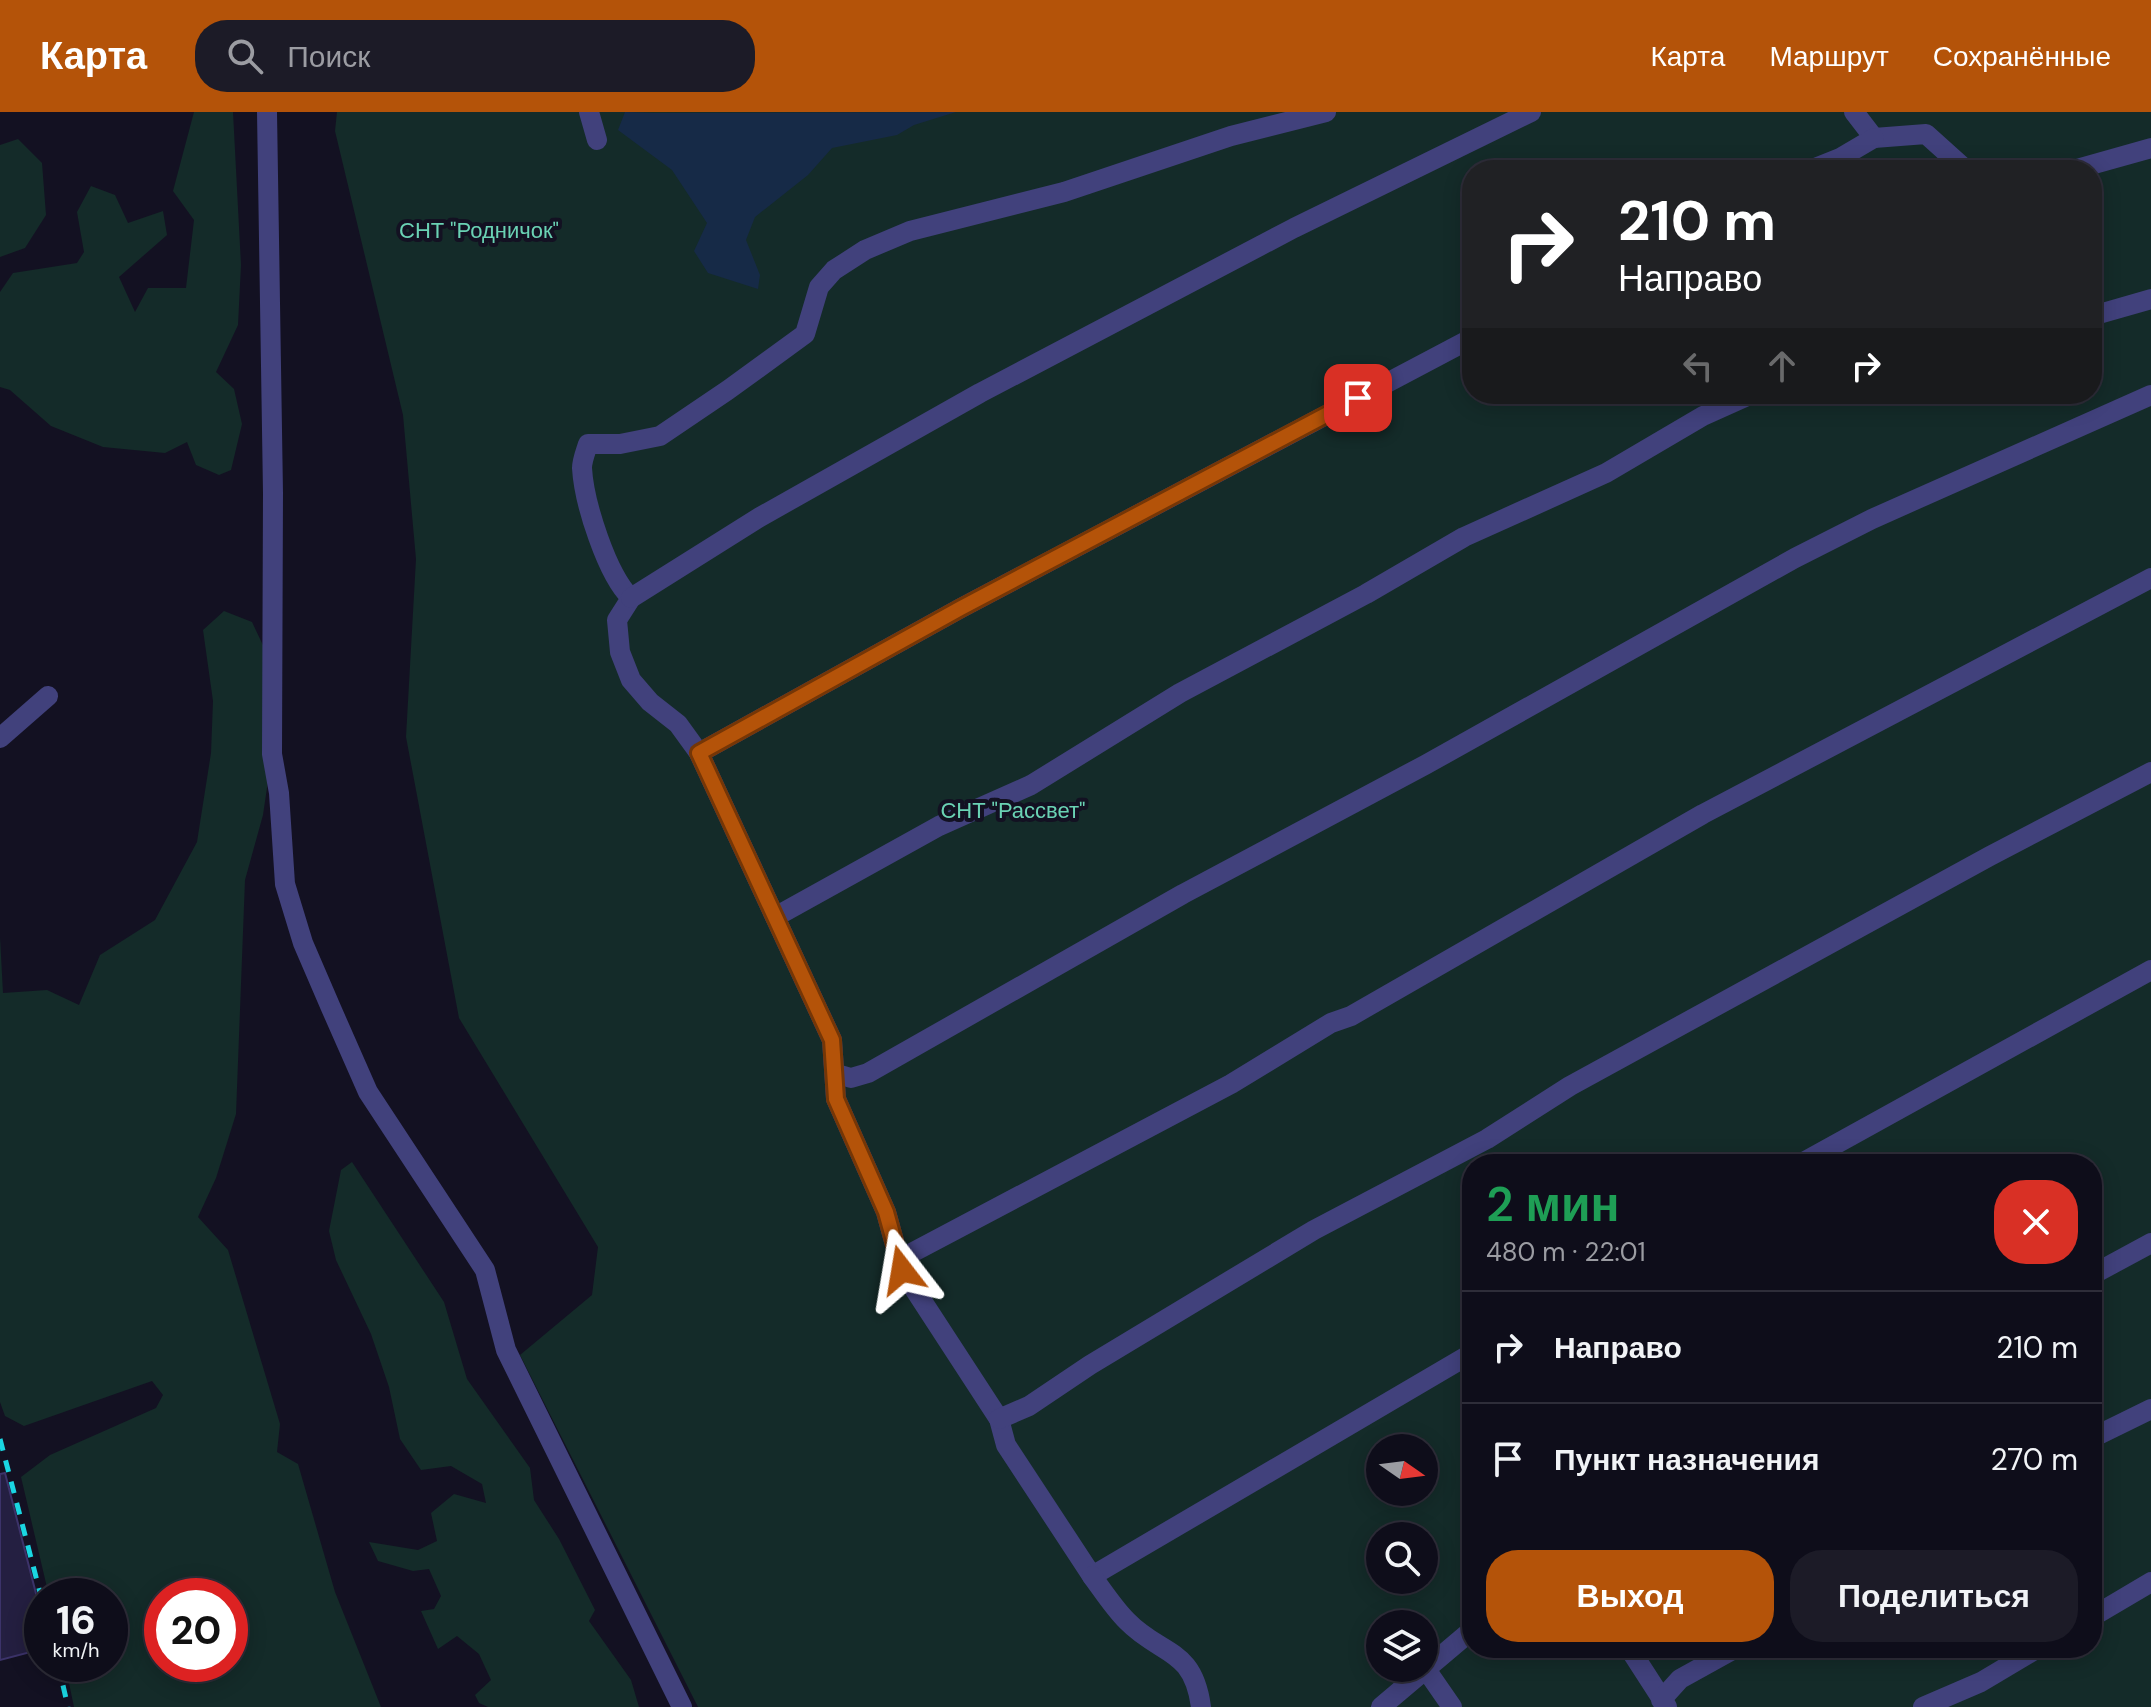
<!DOCTYPE html>
<html lang="ru">
<head>
<meta charset="utf-8">
<style>
	:root { --surface:#0e0d1a; --page:#1c1b27; --text:#f1f3f6; --muted:#9b9ca2; --line:#2e2d39; --accent:#b45309 }
	body { margin:0; font-family:"DM Sans",sans-serif; background:var(--page); color:var(--text); height:100vh; display:flex; flex-direction:column; font-size:30px; white-space:nowrap }
	* { box-sizing:border-box; margin:0 }
	p { font-size:26px; color:var(--muted) }
	.icon { flex:none; width:44px; height:44px; fill:none; stroke:currentColor; stroke-width:2; stroke-linecap:round; stroke-linejoin:round }
	.map { position:relative; flex:1; overflow:hidden }
	.drawer { position:absolute; left:1462px; top:1042px; width:640px; height:504px; display:flex; flex-direction:column; background:var(--surface); border-radius:32px; box-shadow:0 4px 20px #0003,0 0 0 2px var(--line) }
	.drawer>* { flex:none }
	.guide { position:absolute; left:1462px; top:48px; width:640px; height:244px; border-radius:32px; box-shadow:0 4px 20px #0003,0 0 0 2px var(--line); background:#202124; color:#fff; overflow:hidden }
	.needle { width:52px; rotate:104deg }
	.controls { position:absolute; left:1366px; top:1322px; display:grid; gap:16px }
	.controls a { display:grid; place-items:center; width:72px; height:72px; border-radius:50%; background:var(--surface); box-shadow:0 4px 20px #0003,0 0 0 2px var(--line); font-size:40px }
	.speed { position:absolute; left:24px; top:1466px; display:flex; gap:16px; font-size:40px; font-weight:700; text-align:center }
	.speed>* { display:grid; place-content:center; width:104px; height:104px; border-radius:50%; background:var(--surface); box-shadow:0 4px 20px #0003,0 0 0 2px var(--line); line-height:1 }
	.speed small { font-size:20px; font-weight:400 }
	.speed .limit { border:12px solid #d22; background:#fff; color:#111 }
	.pin { position:absolute; display:grid; place-items:center; width:68px; height:68px; color:#fff; margin:-34px; border-radius:16px; box-shadow:0 4px 12px #0006 }
	.me { position:absolute; width:88px; margin:-44px; rotate:346deg; stroke-linejoin:round; filter:drop-shadow(0 0 6px #0008) }
	.turn { display:flex; align-items:center; gap:28px; height:168px; padding:0 24px; font-size:36px }
	.turn .icon { width:104px; height:104px; stroke-width:2.5 }
	.turn b { display:block; font-size:56px; line-height:68px }
	.lanes { display:flex; align-items:center; height:76px; padding:0 24px; background:#0003; justify-content:center; gap:40px; direction:ltr }
	.lanes .off { opacity:.35 }
	.round { display:grid; place-items:center; flex:none; width:84px; height:84px; border-radius:32px; background:var(--page) }
	.head { display:flex; align-items:center; justify-content:space-between; height:136px; padding:0 24px }
	h1 { font-size:48px; font-weight:600; line-height:60px; color:#1e9e55 }
	.button { display:flex; gap:16px; margin-top:auto; padding:16px 24px }
	.button a { flex:1; height:92px; border-radius:32px; background:var(--accent); color:#fff; font-size:32px; font-weight:600; line-height:92px; text-align:center }
	.button a+a { background:var(--page); color:var(--text) }
	ul { padding:0; list-style:none }
	li { display:flex; align-items:center; gap:24px; height:112px; padding:0 24px; border-top:2px solid var(--line) }
	li div { flex:1 }
	li b { display:block; font-size:30px }
	li em { font-style:normal }
	header { display:flex; align-items:center; gap:48px; box-sizing:border-box; height:112px; padding:0 40px; background:var(--accent); color:#fff }
	header strong { font-size:38px }
	nav { display:flex; gap:44px; margin-inline-start:auto; font-size:28px }
	.search { width:560px; height:72px; background:var(--page); display:flex; align-items:center; gap:20px; box-sizing:border-box; padding:0 28px; border-radius:32px; color:var(--muted); font-size:30px }
	.map>svg:first-child { display:block }
	.green { fill:#142b29; fill-rule:evenodd }
	.water { fill:#162a47 }
	.building { fill:#241f41; stroke:#3c336a; stroke-width:2 }
	.lines { fill:none; stroke-linecap:round; stroke-linejoin:round }
	.minor { stroke:#41417c; stroke-width:20 }
	.rail { stroke:#1ad6e2; stroke-width:5; stroke-dasharray:12 10; stroke-linecap:butt }
	.route-casing { stroke:#753606; stroke-width:20 }
	.route { stroke:#b45309; stroke-width:14 }
	.labels { text-anchor:middle; stroke-width:8; stroke-linejoin:round; paint-order:stroke }
	.park-label { font-size:22px; fill:#6ad2b4; stroke:#131122 }
</style>
</head>
<body>
<header>
<strong>Карта</strong>
<div class="search"><svg class="icon" aria-label="search" viewBox="0 0 24 24"><circle cx="10" cy="10" r="6"/><path d="M15 15l6 6"/></svg>Поиск</div>
<nav><a>Карта</a><a>Маршрут</a><a>Сохранённые</a></nav>
</header>
<div class="map">
<svg width="2151" height="1595" viewBox="0 0 2151 1595">
	<rect width="100%" height="100%" fill="#131122"/>
	<g class="green">
		<path d="M194,0H233L241,153L238,213L216,260L234,277L242,312L231,358L219,363L196,353L187,330L165,341L103,335L51,314L10,278L0,275V180L13,161L77,151L84,140L77,100L91,74L115,83L128,111L163,99L167,123L119,165L135,200L148,176H186L194,108L173,79Z"/>
		<path d="M337,0H2151V1595H698L520,1243L592,1183L598,1135L459,906L406,625L416,447L403,303L335,19ZM1472,58H2092V282H1472ZM1472,1052H2092V1536H1472ZM1380,1336H1424V1380H1380ZM1380,1424H1424V1468H1380ZM1380,1512H1424V1556H1380Z"/>
		<path d="M18,27L42,51L46,103L25,136L0,145V33Z"/>
		<path d="M224,499L252,510L269,546L272,642L263,703L245,768L236,1002L216,1066L198,1105L228,1138L280,1312L277,1340L298,1352L335,1480L381,1595H74L65,1552H110V1484H49L21,1365L50,1343L156,1296L163,1283L152,1269L24,1314L5,1304L0,1290V825L3,881L47,878L79,893L100,843L155,808L197,730L211,641L213,589L203,518ZM162,1484H230V1552H162Z"/>
		<path d="M352,1050L444,1190L467,1267L530,1356L534,1388L559,1427L595,1498L589,1509L631,1568L639,1595H488L479,1591L475,1583L491,1568L479,1542L457,1524L438,1537L421,1499L434,1497L441,1484L429,1457L413,1459L378,1449L369,1430L418,1438L437,1429L431,1401L454,1382L486,1391L482,1372L451,1354L421,1358L400,1327L389,1275L371,1222L336,1148L329,1119L341,1058Z"/>
	</g>
	<path class="water" d="M625,0L655,1L956,0L914,13L897,23L832,36L808,63L755,105L746,128L760,163L758,177L708,161L694,139L707,111L672,58L618,18Z"/>
	<path class="building" d="M5,1361L42,1505V1537L0,1548V1362Z"/>
	<g class="lines">
		<g class="minor">
			<path d="M267,0L273,381L272,642L279,681L285,772L303,831L331,896L368,980L485,1158L506,1238L682,1595"/>
			<path d="M589,0L597,28"/>
			<path d="M1326,0L1231,24L1064,80L910,119L865,138L834,158L819,175L805,222L728,278L660,324L620,332H588C586,339 582,348 582,356C584,391 607,463 631,486L617,508L620,540L631,568L650,590L678,612L699,641L832,928L836,987L886,1100L902,1158L999,1307L1006,1333L1092,1464L1472,1241"/>
			<path d="M1854,0L1874,26L1926,22L1966,58"/>
			<path d="M1810,58L1840,46L1874,26"/>
			<path d="M2073,58L2151,36"/>
			<path d="M2092,204L2151,187"/>
			<path d="M631,486L760,405L980,281L1294,116L1531,0"/>
			<path d="M0,626L48,584"/>
			<path d="M699,641L961,496L1472,226"/>
			<path d="M775,805L939,714L1031,673L1180,581L1366,482L1464,425L1606,361L1703,304L1752,282"/>
			<path d="M837,962L851,966L868,961L1183,782L1425,653L1795,446L1872,407L2151,283"/>
			<path d="M1800,1052L2151,858"/>
			<path d="M902,1146L1231,972L1331,911L1351,904L1703,702L2151,466"/>
			<path d="M2092,1163L2151,1131"/>
			<path d="M999,1307L1029,1294L1090,1253L1314,1118L1487,1027L1570,974L1990,744L2151,660"/>
			<path d="M2092,1326L2151,1297"/>
			<path d="M1092,1464C1103,1479 1114,1496 1127,1509C1161,1544 1193,1535 1201,1595"/>
			<path d="M2092,1505L2151,1470"/>
			<path d="M1629,1536L1667,1595"/>
			<path d="M1425,1556L1452,1595"/>
			<path d="M1661,1588L1680,1567L1736,1536"/>
			<path d="M1381,1595L1472,1518"/>
			<path d="M1923,1595L1981,1570L2038,1536"/>
		</g>
		<g class="rail">
			<path d="M0,1327L42,1488"/>
			<path d="M58,1552L68,1595"/>
		</g>
	</g>
	<g class="lines">
		<defs>
			<path id="route" d="M902,1158L886,1100L836,987L832,928L699,641L961,496L1358,286"/>
		</defs>
		<use href="#route" class="route-casing"/>
		<use href="#route" class="route"/>
	</g>
	<g class="labels">
		<g class="park-label">
			<text x="479" y="126">СНТ "Родничок"</text>
			<text x="1013" y="706">СНТ "Рассвет"</text>
		</g>
	</g>
</svg>
<div class="controls">
<a><svg class="needle" viewBox="-14 -14 28 28"><path d="M0-13l5 13h-10z" fill="#e53935"/><path d="M0 13l5-13h-10z" fill="#9b9ca2"/></svg></a>
<a><svg class="icon" aria-label="search" viewBox="0 0 24 24"><circle cx="10" cy="10" r="6"/><path d="M15 15l6 6"/></svg></a>
<a><svg class="icon" aria-label="layers" viewBox="0 0 24 24"><path d="M12 4l9 5-9 5-9-5zM3 14l9 5 9-5"/></svg></a>
</div>
<div class="speed"><div>16<small>km/h</small></div><div class="limit">20</div></div>
<div class="pin" style="left:1358px;top:286px;background:#d93025"><svg class="icon" aria-label="arrive" viewBox="0 0 24 24"><path d="M6 21V4h12l-3 4 3 4H6"/></svg></div>
<svg class="me" style="left:902px;top:1158px" viewBox="-20 -20 40 40"><path d="M0-17L14 15 0 8-14 15z" fill="#b45309" stroke="#fff" stroke-width="4"/></svg>
<div class="guide">
<div class="turn"><svg class="icon" aria-label="right" viewBox="0 0 24 24"><path d="M7 20v-9h11M14 6l5 5-5 5"/></svg><div><b>210 m</b>Направо</div></div>
<div class="lanes"><svg class="icon off" aria-label="left" viewBox="0 0 24 24"><path d="M17 20v-9H6M10 6l-5 5 5 5"/></svg><svg class="icon off" aria-label="ahead" viewBox="0 0 24 24"><path d="M12 20V5M6 11l6-6 6 6"/></svg><svg class="icon" aria-label="right" viewBox="0 0 24 24"><path d="M7 20v-9h11M14 6l5 5-5 5"/></svg></div>
</div>
<section class="drawer">
<div class="head"><div><h1>2 мин</h1><p>480 m · 22:01</p></div><a class="round" style="background:#d93025;color:#fff"><svg class="icon" aria-label="close" viewBox="0 0 24 24"><path d="M6 6l12 12M18 6L6 18"/></svg></a></div>
<ul>
<li><svg class="icon" aria-label="right" viewBox="0 0 24 24"><path d="M7 20v-9h11M14 6l5 5-5 5"/></svg><div><b>Направо</b></div><em>210 m</em></li>
<li><svg class="icon" aria-label="arrive" viewBox="0 0 24 24"><path d="M6 21V4h12l-3 4 3 4H6"/></svg><div><b>Пункт назначения</b></div><em>270 m</em></li>
</ul>
<div class="button"><a>Выход</a><a>Поделиться</a></div>
</section>
</div>
</body>
</html>
